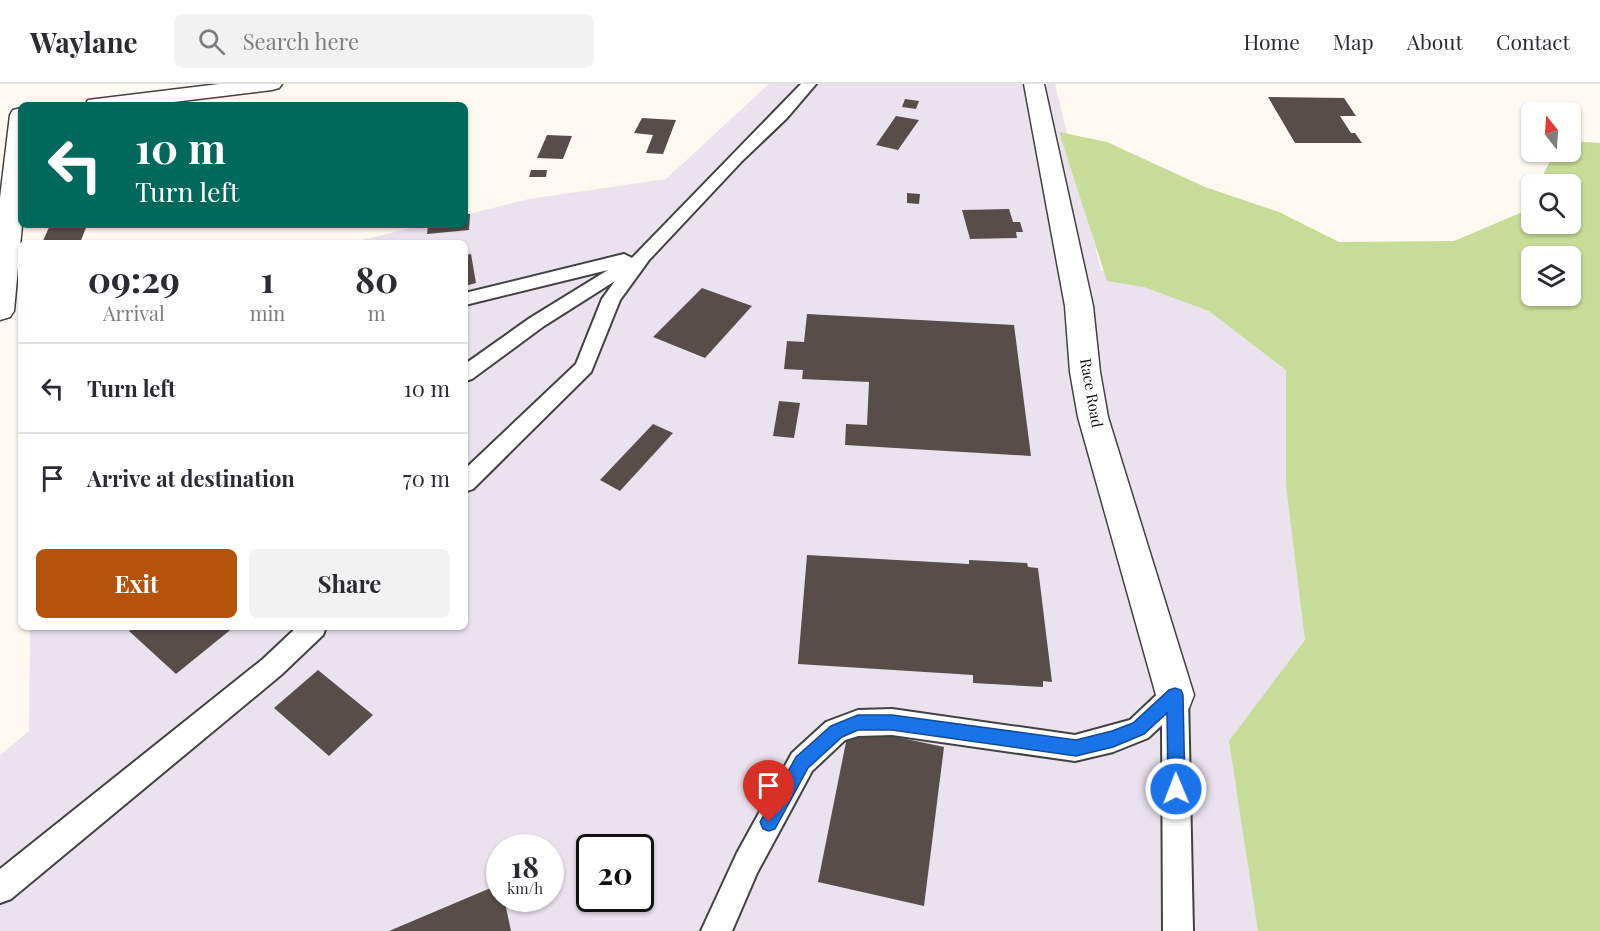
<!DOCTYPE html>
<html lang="en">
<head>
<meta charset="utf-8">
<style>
	:root { --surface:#fff; --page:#f2f2f3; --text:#2b2b33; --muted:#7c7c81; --line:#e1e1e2; --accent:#b45309 }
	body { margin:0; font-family:"Playfair Display",serif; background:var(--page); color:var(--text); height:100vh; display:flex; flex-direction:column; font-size:22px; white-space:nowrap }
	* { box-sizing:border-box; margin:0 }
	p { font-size:20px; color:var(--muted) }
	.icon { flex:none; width:33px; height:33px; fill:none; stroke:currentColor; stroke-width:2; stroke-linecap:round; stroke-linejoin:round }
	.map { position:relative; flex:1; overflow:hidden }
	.drawer { position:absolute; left:18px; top:156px; width:450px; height:390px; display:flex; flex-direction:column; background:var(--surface); border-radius:9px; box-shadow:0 2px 4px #0004 }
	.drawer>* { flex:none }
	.banner { position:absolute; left:18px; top:18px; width:450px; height:126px; border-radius:9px; box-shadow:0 2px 4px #0004; background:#00695c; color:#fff; overflow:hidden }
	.needle { width:39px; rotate:343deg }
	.buttons { position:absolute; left:1521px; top:18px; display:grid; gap:12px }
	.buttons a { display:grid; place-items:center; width:60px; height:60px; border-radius:9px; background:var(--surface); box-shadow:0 2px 4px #0004; font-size:30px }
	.speed { position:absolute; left:486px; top:750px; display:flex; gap:12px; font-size:30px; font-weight:700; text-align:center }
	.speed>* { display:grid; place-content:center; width:78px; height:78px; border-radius:50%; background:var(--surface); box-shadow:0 2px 4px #0004; line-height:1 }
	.speed small { font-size:15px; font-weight:400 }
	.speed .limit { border:3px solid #111; border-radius:9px; background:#fff; color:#111 }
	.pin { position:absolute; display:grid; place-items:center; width:51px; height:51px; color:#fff; margin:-62px -26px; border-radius:50% 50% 50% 0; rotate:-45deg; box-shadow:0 0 6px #0007 }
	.pin .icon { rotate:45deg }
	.me { position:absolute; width:66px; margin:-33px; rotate:359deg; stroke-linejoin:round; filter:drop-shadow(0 0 4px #0008) }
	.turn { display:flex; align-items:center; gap:21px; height:126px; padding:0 18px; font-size:27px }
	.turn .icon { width:78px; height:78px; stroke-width:2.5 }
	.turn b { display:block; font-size:42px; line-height:51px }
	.eta { display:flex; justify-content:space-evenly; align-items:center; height:102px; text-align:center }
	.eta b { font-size:36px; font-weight:700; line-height:42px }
	.action { display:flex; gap:12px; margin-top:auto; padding:12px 18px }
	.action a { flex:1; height:69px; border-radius:9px; background:var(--accent); color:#fff; font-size:24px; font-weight:700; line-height:69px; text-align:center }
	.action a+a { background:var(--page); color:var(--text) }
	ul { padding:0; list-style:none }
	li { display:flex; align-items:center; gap:18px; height:90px; padding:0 18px; border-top:2px solid var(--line) }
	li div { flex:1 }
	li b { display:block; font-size:22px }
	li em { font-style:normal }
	header { display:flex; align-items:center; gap:36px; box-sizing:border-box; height:84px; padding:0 30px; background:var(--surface); border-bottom:2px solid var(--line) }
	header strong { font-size:28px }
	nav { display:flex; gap:33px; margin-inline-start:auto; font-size:21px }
	.search { width:420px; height:54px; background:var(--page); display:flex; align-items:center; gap:15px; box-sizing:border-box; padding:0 21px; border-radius:9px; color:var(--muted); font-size:22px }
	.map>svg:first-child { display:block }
	.industrial { fill:#eae3ee; fill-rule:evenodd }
	.forest { fill:#c6dc98; fill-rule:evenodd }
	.building { fill:#584d4b }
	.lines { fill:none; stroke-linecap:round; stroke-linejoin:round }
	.service-casing { stroke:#424242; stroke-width:4 }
	.minor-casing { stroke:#424242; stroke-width:3 }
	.service { fill:#fff; fill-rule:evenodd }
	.minor { fill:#fff; fill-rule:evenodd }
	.route { fill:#1a73e8; stroke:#114b97; stroke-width:1.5 }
	.labels { text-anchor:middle; stroke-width:6; stroke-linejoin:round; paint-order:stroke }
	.street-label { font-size:15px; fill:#0f0f0f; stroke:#fff }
</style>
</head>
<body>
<header>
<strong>Waylane</strong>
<div class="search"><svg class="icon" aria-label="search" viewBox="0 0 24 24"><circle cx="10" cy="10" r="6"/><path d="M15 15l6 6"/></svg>Search here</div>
<nav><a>Home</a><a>Map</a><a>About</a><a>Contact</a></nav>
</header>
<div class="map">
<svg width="1600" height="847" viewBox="0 0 1600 847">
	<rect width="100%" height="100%" fill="#fff9f1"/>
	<path class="industrial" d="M769,0H1055L1101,187L1267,185L1373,214L1352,847H0V671L29,647L30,543H465V159H350L423,141H465V131L529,115L666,95ZM500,764H550V814H500ZM590,764H640V814H590Z"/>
	<path class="forest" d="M1059,48L1107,58L1205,103L1279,128L1339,158L1454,157L1525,127L1531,114L1532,140H1570V100H1538L1555,68H1570L1571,57L1600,59V847H1258L1229,657L1305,556L1286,401V286L1209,227L1144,203L1107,197ZM1532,172H1570V212H1532Z"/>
	<g class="building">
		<path d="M1268,13L1344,14L1356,32H1340L1351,49H1355L1362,59H1295Z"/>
		<path d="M905,15L919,17L916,25L902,23Z"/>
		<path d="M896,32L919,36L898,66L876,61Z"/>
		<path d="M642,34L676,36L663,70L646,69L653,51L634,49Z"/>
		<path d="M547,51L572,52L563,75L537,74Z"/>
		<path d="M531,86H547L546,93H529Z"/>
		<path d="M907,109L920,110L919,120L907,119Z"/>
		<path d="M1009,125L1013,138H1020L1023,148H1016L1017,154L970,155L962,126Z"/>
		<path d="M465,130H470L469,146L427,150L428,141H465Z"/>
		<path d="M50,141H87L80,159H42Z"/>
		<path d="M471,170L476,199L465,202V171Z"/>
		<path d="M702,204L752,222L705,274L653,253Z"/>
		<path d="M807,230L1014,241L1031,372L845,361L846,340L867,341L869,298L802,295L803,286L784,285L787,257L804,258Z"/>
		<path d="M779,317L800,319L794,354L773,352Z"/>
		<path d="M653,340L673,349L620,407L600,396Z"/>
		<path d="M807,471L969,480V476L1027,479L1028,483L1038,484L1052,598L1043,597V603L973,599V591L798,580Z"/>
		<path d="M135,543H234L176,590L129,547Z"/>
		<path d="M318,586L373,631L329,672L274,624Z"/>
		<path d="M849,643L944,663L924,822L818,798Z"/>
		<path d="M500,800V814H504L511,847H389Z"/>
	</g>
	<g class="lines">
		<defs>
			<g id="service">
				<path d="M801,0H816L787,34L743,76L649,176L620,216L591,288L473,405L465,408V385L576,280L602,215L615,197L544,242L472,295L465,297V280L530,234L608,186L465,221V209L624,170L632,174Z"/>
				<path d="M297,543H326L323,551L281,591L11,815L0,819V785L263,575Z"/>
				<path d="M1175,599L1184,602L1188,611L1193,847H1163L1162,641L1148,654L1113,668L1075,677L892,651L858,652L845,656L812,687L757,789L732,847H701L737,769L792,669L826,638L858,626L892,625L1075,651L1130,636L1166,602Z"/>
			</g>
			<g id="minor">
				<path d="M219,0H282L279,4L272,6L149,21H85L88,16L96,15Z"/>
				<path d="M1024,0H1044L1093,222L1100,288L1108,333L1194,611L1189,624L1175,629L1161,624L1156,611L1078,333L1070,288L1065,222Z"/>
				<path d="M21,24L22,141L14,227L10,233L0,236V114L10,31L13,26Z"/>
			</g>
		</defs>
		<use href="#service" class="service-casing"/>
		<use href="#minor" class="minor-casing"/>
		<use href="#service" class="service"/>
		<use href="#minor" class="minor"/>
	</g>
	<path class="route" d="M1175,604L1181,606L1183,611L1185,705L1182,711L1176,714L1170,711L1168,705L1167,629L1144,650L1113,663L1076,672L892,646H858L842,653L808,684L775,745L769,747L763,745L760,738L796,673L831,642L858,631H892L1076,656L1112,647L1133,639L1169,606Z"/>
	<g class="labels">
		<g class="street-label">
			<text transform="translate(1091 309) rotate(80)" y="5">Race Road</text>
		</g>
	</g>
</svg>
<div class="buttons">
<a><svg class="needle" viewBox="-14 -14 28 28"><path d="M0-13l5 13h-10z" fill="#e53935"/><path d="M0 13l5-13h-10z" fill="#7c7c81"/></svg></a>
<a><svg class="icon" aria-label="search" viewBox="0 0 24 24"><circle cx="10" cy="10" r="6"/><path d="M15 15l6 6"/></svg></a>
<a><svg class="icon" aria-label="layers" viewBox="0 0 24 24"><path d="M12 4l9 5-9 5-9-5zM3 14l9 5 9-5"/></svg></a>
</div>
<div class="speed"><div>18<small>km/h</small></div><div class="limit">20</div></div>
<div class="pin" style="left:769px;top:738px;background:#d93025"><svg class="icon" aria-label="arrive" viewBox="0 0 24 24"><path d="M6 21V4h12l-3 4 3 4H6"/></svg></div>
<svg class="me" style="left:1176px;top:705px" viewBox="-20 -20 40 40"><circle r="17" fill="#1a73e8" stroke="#fff" stroke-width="3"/><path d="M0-11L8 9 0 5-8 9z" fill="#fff"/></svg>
<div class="banner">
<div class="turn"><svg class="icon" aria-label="left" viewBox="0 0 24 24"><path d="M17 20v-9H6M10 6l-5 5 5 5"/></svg><div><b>10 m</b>Turn left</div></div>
</div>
<section class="drawer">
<div class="eta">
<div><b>09:29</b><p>Arrival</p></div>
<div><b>1</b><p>min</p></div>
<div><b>80</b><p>m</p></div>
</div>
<ul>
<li><svg class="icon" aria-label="left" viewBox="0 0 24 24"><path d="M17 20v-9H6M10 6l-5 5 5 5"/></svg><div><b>Turn left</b></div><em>10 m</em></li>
<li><svg class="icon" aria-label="arrive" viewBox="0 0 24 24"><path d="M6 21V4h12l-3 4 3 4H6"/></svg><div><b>Arrive at destination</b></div><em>70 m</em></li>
</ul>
<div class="action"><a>Exit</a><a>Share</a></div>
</section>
</div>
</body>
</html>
